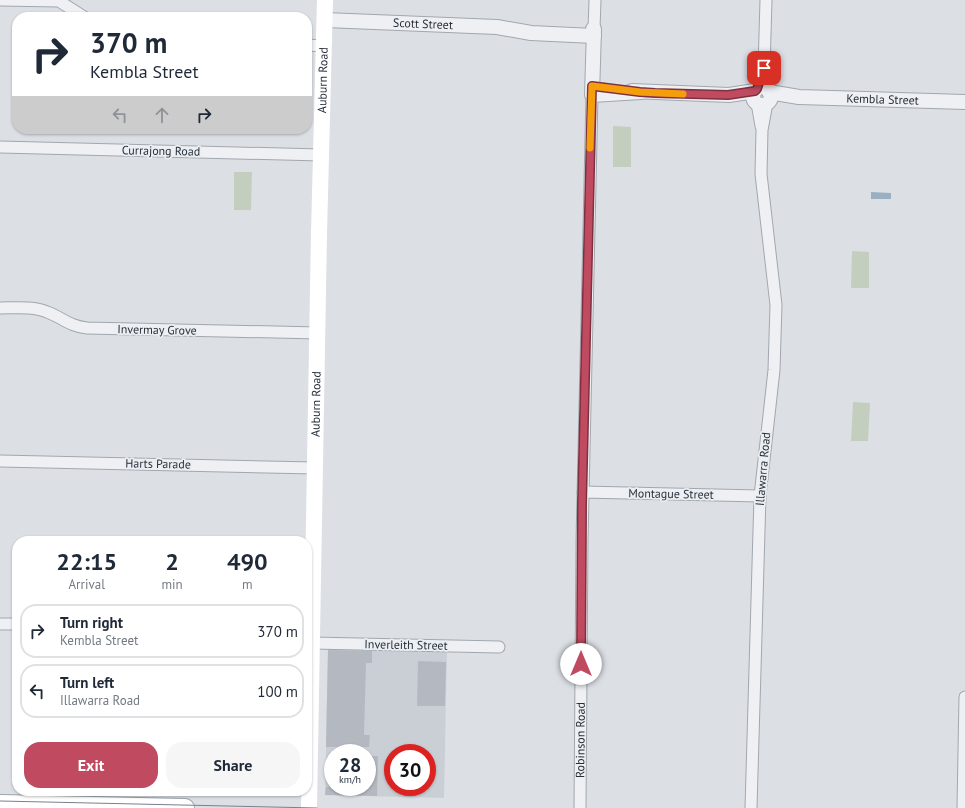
<!DOCTYPE html>
<html lang="en">
<head>
<meta charset="utf-8">
<style>
	:root { --surface:#fff; --page:#f6f6f7; --text:#1f2937; --muted:#747a83; --line:#e0e1e3; --accent:#c04b61 }
	body { margin:0; font-family:"PT Sans",sans-serif; background:var(--page); color:var(--text); height:100vh; display:flex; flex-direction:column; font-size:15px; white-space:nowrap }
	* { box-sizing:border-box; margin:0 }
	p { font-size:13px; color:var(--muted) }
	.icon { flex:none; width:22px; height:22px; fill:none; stroke:currentColor; stroke-width:2; stroke-linecap:round; stroke-linejoin:round }
	.map { position:relative; flex:1; overflow:hidden }
	.panel { position:absolute; left:12px; top:536px; width:300px; height:260px; display:flex; flex-direction:column; background:var(--surface); border-radius:16px; box-shadow:0 1px 3px #0004 }
	.panel>* { flex:none }
	.guide { position:absolute; left:12px; top:12px; width:300px; height:122px; border-radius:16px; box-shadow:0 1px 3px #0004; background:#fff; color:var(--text); overflow:hidden }
	.speed { position:absolute; left:324px; top:744px; display:flex; gap:8px; font-size:20px; font-weight:700; text-align:center }
	.speed>* { display:grid; place-content:center; width:52px; height:52px; border-radius:50%; background:var(--surface); box-shadow:0 1px 3px #0004; line-height:1 }
	.speed small { font-size:10px; font-weight:400 }
	.speed .limit { border:6px solid #d22; background:#fff; color:#111 }
	.pin { position:absolute; display:grid; place-items:center; width:34px; height:34px; color:#fff; margin:-17px; border-radius:8px; box-shadow:0 2px 6px #0006 }
	.me { position:absolute; width:44px; margin:-22px; rotate:0deg; stroke-linejoin:round; filter:drop-shadow(0 0 3px #0008) }
	.turn { display:flex; align-items:center; gap:14px; height:84px; padding:0 12px; font-size:18px }
	.turn .icon { width:52px; height:52px; stroke-width:2.5 }
	.turn b { display:block; font-size:28px; line-height:34px }
	.lanes { display:flex; align-items:center; height:38px; padding:0 12px; background:#0003; justify-content:center; gap:20px; direction:ltr }
	.lanes .off { opacity:.35 }
	.eta { display:flex; justify-content:space-evenly; align-items:center; height:68px; text-align:center }
	.eta b { font-size:24px; font-weight:700; line-height:28px }
	.primary-button { display:flex; gap:8px; margin-top:auto; padding:8px 12px }
	.primary-button a { flex:1; height:46px; border-radius:16px; background:var(--accent); color:#fff; font-size:16px; font-weight:700; line-height:46px; text-align:center }
	.primary-button a+a { background:var(--page); color:var(--text) }
	ul { padding:0; list-style:none }
	li { display:flex; align-items:center; gap:12px; height:54px; margin:0 8px 6px; padding:0 4px; border:2px solid var(--line); border-radius:16px }
	li div { flex:1 }
	li b { display:block; font-size:15px }
	li em { font-style:normal }
	.map>svg:first-child { display:block }
	.built { fill:#cacfd5; fill-rule:evenodd }
	.green { fill:#c3cebe }
	.water { fill:#9aafc2 }
	.building { fill:#b4b9c1 }
	.lines { fill:none; stroke-linecap:round; stroke-linejoin:round }
	.minor-casing { stroke:#a2a7ae; stroke-width:13 }
	.tertiary-casing { stroke:#a2a7ae; stroke-width:16 }
	.primary-casing { stroke:#9da5af; stroke-width:20 }
	.minor { stroke:#eef0f3; stroke-width:11 }
	.tertiary { stroke:#eef0f3; stroke-width:14 }
	.secondary { stroke:#fff; stroke-width:16 }
	.primary { stroke:#fff; stroke-width:18 }
	.tram { stroke:#77808d; stroke-width:1 }
	.route-casing { stroke:#7d313f; stroke-width:10 }
	.route { stroke:#c04b61; stroke-width:7 }
	.slow { stroke:#f59e0b; stroke-width:7 }
	.labels { text-anchor:middle; stroke-width:3.5; stroke-linejoin:round; paint-order:stroke }
	.street-label { font-size:12px; fill:#272f39; stroke:#ebeff3 }
</style>
</head>
<body>
<div class="map">
<svg width="965" height="808" viewBox="0 0 965 808">
	<rect width="100%" height="100%" fill="#dce0e5"/>
	<g class="built">
		<path d="M328,650L447,652L444,798L325,795ZM333,753H367V787H333ZM393,753H427V787H393Z"/>
		<path d="M201,791H295L291,794L201,792Z"/>
	</g>
	<g class="green">
		<path d="M613,126L631,127V167H613Z"/>
		<path d="M234,172H252L251,210H234Z"/>
		<path d="M852,251L869,252V288H851Z"/>
		<path d="M853,402L870,403L868,441H851Z"/>
	</g>
	<path class="water" d="M871,192L891,193V199H871Z"/>
	<g class="building">
		<path d="M328,650L372,651V663H366L364,735H370L369,747H326Z"/>
		<path d="M418,661L446,662L445,706H417Z"/>
		<path d="M367,756H378L377,796L325,795L326,787H367Z"/>
	</g>
	<g class="lines">
		<defs>
			<g id="minor">
				<path d="M0,0L59,1L84,17"/>
				<path d="M766,0L764,68L768,90"/>
				<path d="M594,29L595,0"/>
				<path d="M307,45L324,46"/>
				<path d="M757,103L761,126"/>
				<path d="M0,147L321,155"/>
				<path d="M0,308C15,308 33,306 47,312C63,318 69,326 87,328L318,333"/>
				<path d="M0,461L315,468"/>
				<path d="M583,492L760,496"/>
				<path d="M0,624H17"/>
				<path d="M312,643L499,647"/>
				<path id="s1" d="M580,808L582,540L592,95"/>
				<path d="M751,808L760,496L774,370L776,305L761,174L762,130L767,103"/>
				<path d="M963,808L965,697"/>
			</g>
			<g id="tertiary">
				<path id="s2" d="M325,20L497,27L531,33L594,36"/>
				<path d="M593,29H594L592,95L641,92"/>
				<circle cx="762" cy="96" r="9"/>
				<path d="M632,91L729,95L755,91"/>
				<path id="s3" d="M769,92L799,97L965,102"/>
			</g>
			<path id="primary" d="M0,804L185,808"/>
		</defs>
		<use href="#minor" class="minor-casing"/>
		<use href="#tertiary" class="tertiary-casing"/>
		<use href="#primary" class="primary-casing"/>
		<use href="#minor" class="minor"/>
		<use href="#tertiary" class="tertiary"/>
		<path class="secondary" id="s4" d="M309,808L319,233L325,0"/>
		<use href="#primary" class="primary"/>
		<path class="tram" d="M0,801L317,808"/>
	</g>
	<g class="lines">
		<defs>
			<path id="route" d="M581,664L582,504L592,86L640,92L655,93L728,95L755,91L757,89L764,68"/>
		</defs>
		<use href="#route" class="route-casing"/>
		<use href="#route" class="route"/>
		<path class="slow" d="M590,148L592,86L640,92L683,94"/>
	</g>
	<g class="labels">
		<g class="street-label">
			<text dy="4" stroke="none"><textPath href="#s2" startOffset="98">Scott Street</textPath></text>
			<text dy="4" stroke="none"><textPath href="#s4" startOffset="728">Auburn Road</textPath></text>
			<text dy="4" stroke="none"><textPath href="#s3" startOffset="114">Kembla Street</textPath></text>
			<text transform="translate(161 151) rotate(1)" y="4">Currajong Road</text>
			<text transform="translate(157 330) rotate(1)" y="4">Invermay Grove</text>
			<text dy="4" stroke="none"><textPath href="#s4" startOffset="404">Auburn Road</textPath></text>
			<text transform="translate(158 464) rotate(1)" y="4">Harts Parade</text>
			<text transform="translate(763 469) rotate(-85)" y="4">Illawarra Road</text>
			<text transform="translate(671 494) rotate(1)" y="4">Montague Street</text>
			<text transform="translate(406 645) rotate(1)" y="4">Inverleith Street</text>
			<text dy="4" stroke="none"><textPath href="#s1" startOffset="68">Robinson Road</textPath></text>
		</g>
	</g>
</svg>
<div class="speed"><div>28<small>km/h</small></div><div class="limit">30</div></div>
<div class="pin" style="left:764px;top:68px;background:#d93025"><svg class="icon" aria-label="arrive" viewBox="0 0 24 24"><path d="M6 21V4h12l-3 4 3 4H6"/></svg></div>
<svg class="me" style="left:581px;top:664px" viewBox="-20 -20 40 40"><circle r="19" fill="#fff"/><path d="M0-13L10 11 0 6-10 11z" fill="#c04b61"/></svg>
<div class="guide">
<div class="turn"><svg class="icon" aria-label="right" viewBox="0 0 24 24"><path d="M7 20v-9h11M14 6l5 5-5 5"/></svg><div><b>370 m</b>Kembla Street</div></div>
<div class="lanes"><svg class="icon off" aria-label="left" viewBox="0 0 24 24"><path d="M17 20v-9H6M10 6l-5 5 5 5"/></svg><svg class="icon off" aria-label="ahead" viewBox="0 0 24 24"><path d="M12 20V5M6 11l6-6 6 6"/></svg><svg class="icon" aria-label="right" viewBox="0 0 24 24"><path d="M7 20v-9h11M14 6l5 5-5 5"/></svg></div>
</div>
<section class="panel">
<div class="eta">
<div><b>22:15</b><p>Arrival</p></div>
<div><b>2</b><p>min</p></div>
<div><b>490</b><p>m</p></div>
</div>
<ul>
<li><svg class="icon" aria-label="right" viewBox="0 0 24 24"><path d="M7 20v-9h11M14 6l5 5-5 5"/></svg><div><b>Turn right</b><p>Kembla Street</p></div><em>370 m</em></li>
<li><svg class="icon" aria-label="left" viewBox="0 0 24 24"><path d="M17 20v-9H6M10 6l-5 5 5 5"/></svg><div><b>Turn left</b><p>Illawarra Road</p></div><em>100 m</em></li>
</ul>
<div class="primary-button"><a>Exit</a><a>Share</a></div>
</section>
</div>
</body>
</html>
